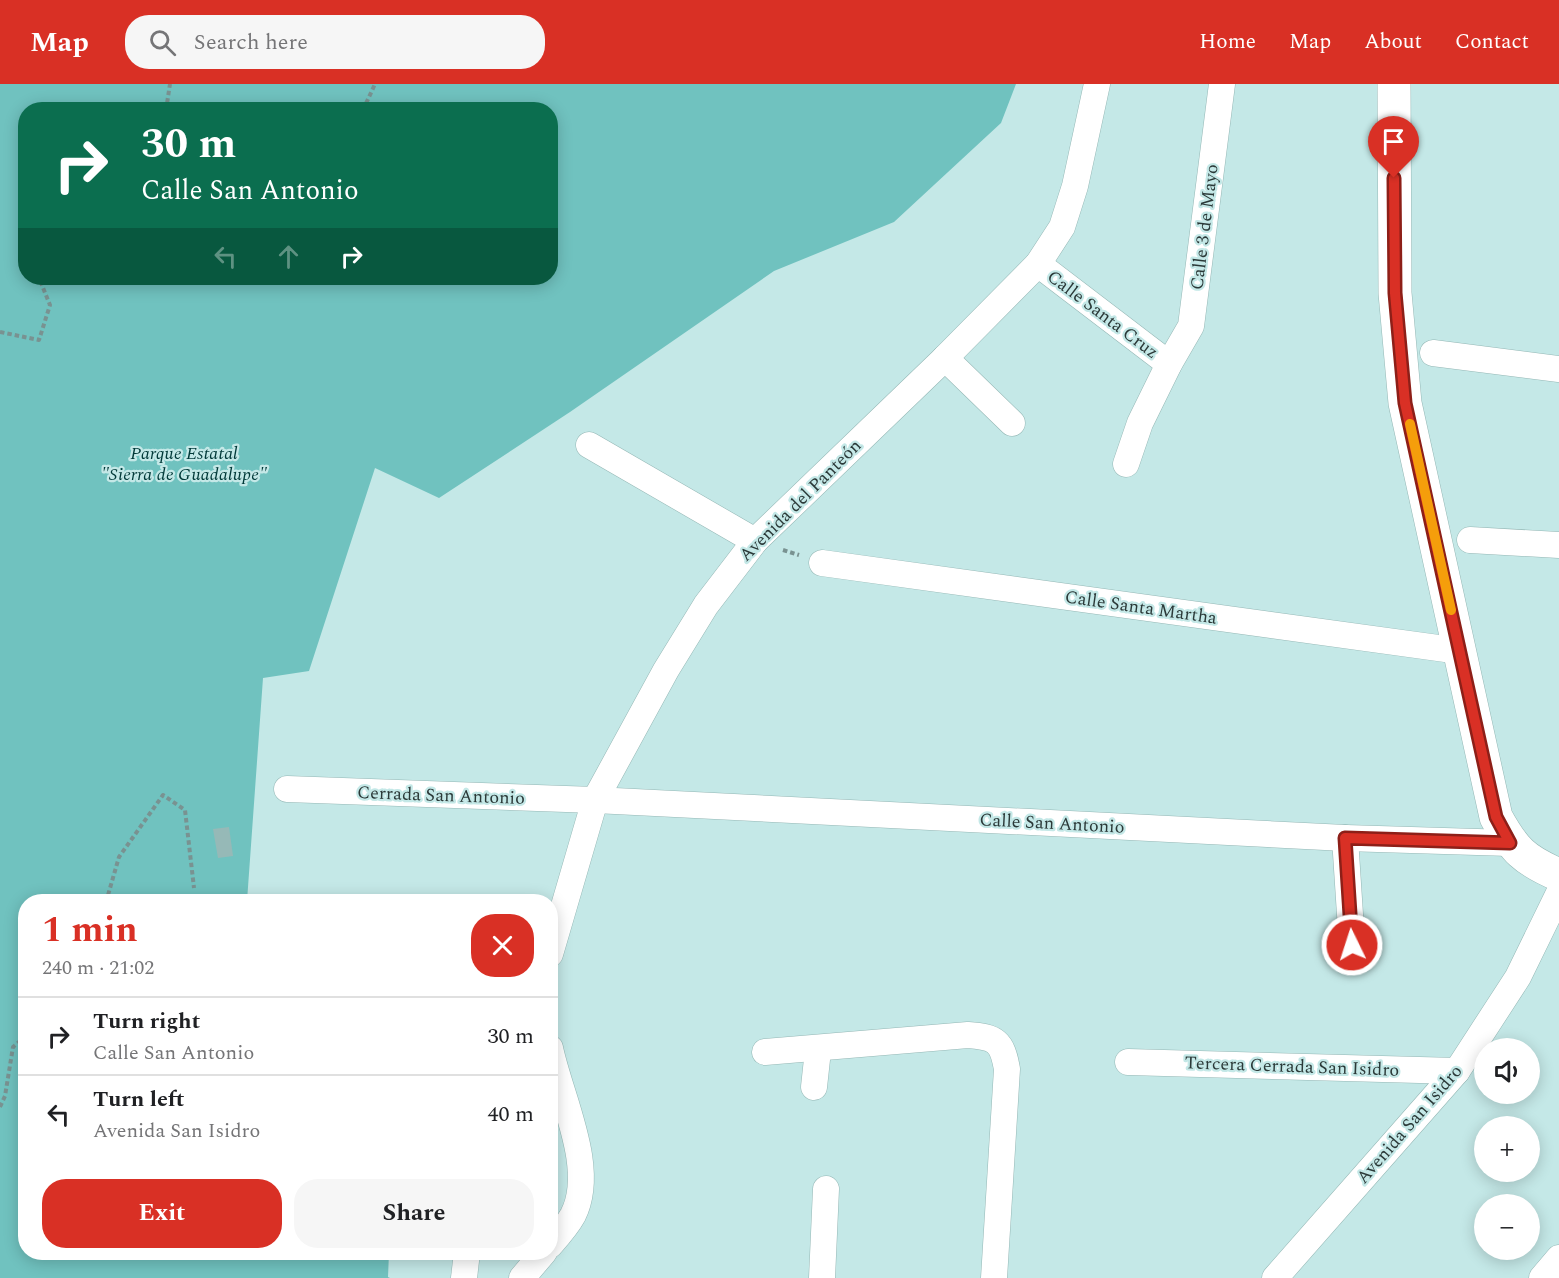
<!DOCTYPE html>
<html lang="en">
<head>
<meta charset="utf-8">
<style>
	:root { --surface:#fff; --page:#f6f6f6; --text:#202124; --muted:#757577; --line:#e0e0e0; --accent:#d93025 }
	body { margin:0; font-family:Spectral,serif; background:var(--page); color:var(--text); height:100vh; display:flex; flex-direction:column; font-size:22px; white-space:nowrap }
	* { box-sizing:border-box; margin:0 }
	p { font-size:20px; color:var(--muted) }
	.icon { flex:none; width:33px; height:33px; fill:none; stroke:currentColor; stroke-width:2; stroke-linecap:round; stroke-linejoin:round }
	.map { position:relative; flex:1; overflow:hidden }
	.details { position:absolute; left:18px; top:810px; width:540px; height:366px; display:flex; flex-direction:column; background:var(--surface); border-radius:24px; box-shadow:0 3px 15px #0003 }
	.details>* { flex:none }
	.hud { position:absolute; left:18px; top:18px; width:540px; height:183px; border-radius:24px; box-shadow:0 3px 15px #0003; background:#0b6e4f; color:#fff; overflow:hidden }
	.buttons { position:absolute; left:1474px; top:954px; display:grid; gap:12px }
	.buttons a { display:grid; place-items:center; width:66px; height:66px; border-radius:50%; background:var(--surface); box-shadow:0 3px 15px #0003; font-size:30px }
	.pin { position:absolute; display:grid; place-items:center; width:51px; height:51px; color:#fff; margin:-62px -26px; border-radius:50% 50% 50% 0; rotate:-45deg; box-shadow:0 0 6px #0007 }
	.pin .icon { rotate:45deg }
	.me { position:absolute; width:66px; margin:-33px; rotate:356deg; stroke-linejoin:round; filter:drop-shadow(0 0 4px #0008) }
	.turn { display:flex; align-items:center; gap:21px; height:126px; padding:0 24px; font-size:27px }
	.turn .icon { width:78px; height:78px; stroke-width:2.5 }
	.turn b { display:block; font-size:42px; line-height:51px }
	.lanes { display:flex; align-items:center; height:57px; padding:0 24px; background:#0003; justify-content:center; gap:30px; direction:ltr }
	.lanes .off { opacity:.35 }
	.round { display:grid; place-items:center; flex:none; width:63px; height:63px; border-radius:24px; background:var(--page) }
	.head { display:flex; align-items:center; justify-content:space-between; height:102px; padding:0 24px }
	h1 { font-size:36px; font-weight:700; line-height:45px; color:var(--accent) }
	.primary-button { display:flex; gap:12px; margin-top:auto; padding:12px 24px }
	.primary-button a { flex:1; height:69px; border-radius:24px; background:var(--accent); color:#fff; font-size:24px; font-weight:700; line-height:69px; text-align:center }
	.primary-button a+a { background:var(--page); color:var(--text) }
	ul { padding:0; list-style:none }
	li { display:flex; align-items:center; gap:18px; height:78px; padding:0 24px; border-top:2px solid var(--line) }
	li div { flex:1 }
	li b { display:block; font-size:22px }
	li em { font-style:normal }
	header { display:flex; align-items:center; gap:36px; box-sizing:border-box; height:84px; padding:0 30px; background:var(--accent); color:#fff }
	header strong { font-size:28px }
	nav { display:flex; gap:33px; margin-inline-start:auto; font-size:21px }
	.search { width:420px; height:54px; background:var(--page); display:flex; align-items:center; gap:15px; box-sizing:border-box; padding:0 21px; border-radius:24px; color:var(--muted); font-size:22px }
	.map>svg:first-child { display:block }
	.green { fill:#70c2bf; fill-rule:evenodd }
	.building { fill:#96b9b7 }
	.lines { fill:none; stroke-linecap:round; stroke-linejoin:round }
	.street-casing { stroke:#94b7b5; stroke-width:27 }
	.secondary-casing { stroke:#94b7b5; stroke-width:34 }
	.path { stroke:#799291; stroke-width:4; stroke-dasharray:4.5 3; stroke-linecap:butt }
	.street { stroke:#fff; stroke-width:26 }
	.secondary { stroke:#fff; stroke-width:33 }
	.route-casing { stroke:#8d1f18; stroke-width:15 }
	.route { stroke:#d93025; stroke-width:10 }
	.slow { stroke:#f59e0b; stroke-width:10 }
	.labels { text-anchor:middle; stroke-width:4.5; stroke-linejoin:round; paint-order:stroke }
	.street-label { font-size:18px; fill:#2b3938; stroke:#c4e8e7 }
	.park-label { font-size:18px; font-style:italic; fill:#003938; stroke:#c4e8e7 }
</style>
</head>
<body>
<header>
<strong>Map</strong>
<div class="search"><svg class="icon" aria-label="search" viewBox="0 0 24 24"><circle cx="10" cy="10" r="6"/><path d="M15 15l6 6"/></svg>Search here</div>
<nav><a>Home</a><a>Map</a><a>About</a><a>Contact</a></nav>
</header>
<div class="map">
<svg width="1559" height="1194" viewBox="0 0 1559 1194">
	<rect width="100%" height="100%" fill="#c4e8e7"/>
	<path class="green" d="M0,0H1016L1001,39L894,138L774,187L570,328L439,414L375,384L309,587L263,594L247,817L26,818V1168L389,1169L388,1193L390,1194H0ZM26,26H550V194H26Z"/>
	<path class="building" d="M229,743L233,772L218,774L213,745Z"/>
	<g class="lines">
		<defs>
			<g id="street">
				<path d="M1038,180L1169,280"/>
				<path d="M1433,269L1559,285"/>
				<path d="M945,274L1012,339"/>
				<path d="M589,361L755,457"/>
				<path d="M1126,380L1140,339L1169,280L1191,242L1222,0"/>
				<path d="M1470,456L1559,461"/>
				<path d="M822,479L1460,567"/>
				<path d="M287,705L595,716L1345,754L1510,759"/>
				<path d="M1345,754L1352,861"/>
				<path d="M550,870L595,716L666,586L706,521L755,457L945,274L1038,180L1062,143L1075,102L1097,0"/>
				<path d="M550,964C560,1013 597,1084 573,1131C567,1142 558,1152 550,1161"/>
				<path d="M765,968L968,951C996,953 1002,957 1007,985L994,1194"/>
				<path d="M1128,978L1457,987"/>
				<path d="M814,1003L818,966"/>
				<path d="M464,1194L467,1168"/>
				<path d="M522,1194L544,1168"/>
				<path d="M822,1194L826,1105"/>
				<path d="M1275,1194L1457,987L1518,893L1559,809"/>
				<path d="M1542,1194L1559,1174"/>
			</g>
			<path id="secondary" d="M1394,0L1395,209L1405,319L1496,733C1514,766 1524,776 1559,791"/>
		</defs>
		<use href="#street" class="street-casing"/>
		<use href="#secondary" class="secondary-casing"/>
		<g class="path">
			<path d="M166,26L170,0"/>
			<path d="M363,26L375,0"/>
			<path d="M0,248L39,256L50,221L39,194"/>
			<path d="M783,466L799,471"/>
			<path d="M106,818L119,773L163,711L185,726L194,804"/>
			<path d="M0,1023L5,1012L13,963L26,952"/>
		</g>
		<use href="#street" class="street"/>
		<use href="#secondary" class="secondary"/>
	</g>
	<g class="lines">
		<defs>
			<path id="route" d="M1352,861L1345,754L1510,759L1496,733L1405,319L1395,209L1394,94"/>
		</defs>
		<use href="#route" class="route-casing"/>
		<use href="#route" class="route"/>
		<path class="slow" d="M1410,340L1451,526"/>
	</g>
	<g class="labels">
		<g class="street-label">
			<text transform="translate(1204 143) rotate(-83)" y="6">Calle 3 de Mayo</text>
			<text transform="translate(1103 230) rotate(37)" y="6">Calle Santa Cruz</text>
			<text transform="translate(800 416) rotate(-45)" y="6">Avenida del Panteón</text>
			<text transform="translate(1141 523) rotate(8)" y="6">Calle Santa Martha</text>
			<text transform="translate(441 711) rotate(2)" y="6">Cerrada San Antonio</text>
			<text transform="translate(1052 739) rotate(3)" y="6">Calle San Antonio</text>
			<text transform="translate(1292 982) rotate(2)" y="6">Tercera Cerrada San Isidro</text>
			<text transform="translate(1409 1040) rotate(-49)" y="6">Avenida San Isidro</text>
		</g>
		<g class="park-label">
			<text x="184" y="375">Parque Estatal<tspan x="184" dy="21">"Sierra de Guadalupe"</tspan></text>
		</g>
	</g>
</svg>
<div class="buttons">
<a><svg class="icon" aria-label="sound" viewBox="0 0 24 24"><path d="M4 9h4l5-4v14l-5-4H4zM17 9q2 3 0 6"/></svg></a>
<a>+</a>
<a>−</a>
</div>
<div class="pin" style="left:1394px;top:94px;background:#d93025"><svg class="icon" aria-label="arrive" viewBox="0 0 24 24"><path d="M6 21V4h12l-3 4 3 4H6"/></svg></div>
<svg class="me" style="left:1352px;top:861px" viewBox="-20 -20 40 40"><circle r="17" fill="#d93025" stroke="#fff" stroke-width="3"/><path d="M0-11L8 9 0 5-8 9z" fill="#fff"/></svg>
<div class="hud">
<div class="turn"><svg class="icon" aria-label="right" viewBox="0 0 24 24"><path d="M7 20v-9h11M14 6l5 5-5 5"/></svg><div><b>30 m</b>Calle San Antonio</div></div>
<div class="lanes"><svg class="icon off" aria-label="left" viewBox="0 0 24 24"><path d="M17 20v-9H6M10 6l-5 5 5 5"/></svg><svg class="icon off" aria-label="ahead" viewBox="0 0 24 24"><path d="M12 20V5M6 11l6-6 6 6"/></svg><svg class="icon" aria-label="right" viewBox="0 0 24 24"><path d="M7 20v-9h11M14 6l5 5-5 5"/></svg></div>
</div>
<section class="details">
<div class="head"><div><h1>1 min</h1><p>240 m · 21:02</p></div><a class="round" style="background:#d93025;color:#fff"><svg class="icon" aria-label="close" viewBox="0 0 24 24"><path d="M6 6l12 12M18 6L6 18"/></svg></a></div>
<ul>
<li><svg class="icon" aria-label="right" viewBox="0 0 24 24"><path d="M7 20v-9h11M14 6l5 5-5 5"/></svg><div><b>Turn right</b><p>Calle San Antonio</p></div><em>30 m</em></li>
<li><svg class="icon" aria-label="left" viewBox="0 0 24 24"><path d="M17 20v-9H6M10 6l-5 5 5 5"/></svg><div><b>Turn left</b><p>Avenida San Isidro</p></div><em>40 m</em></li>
</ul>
<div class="primary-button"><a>Exit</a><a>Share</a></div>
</section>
</div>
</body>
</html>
